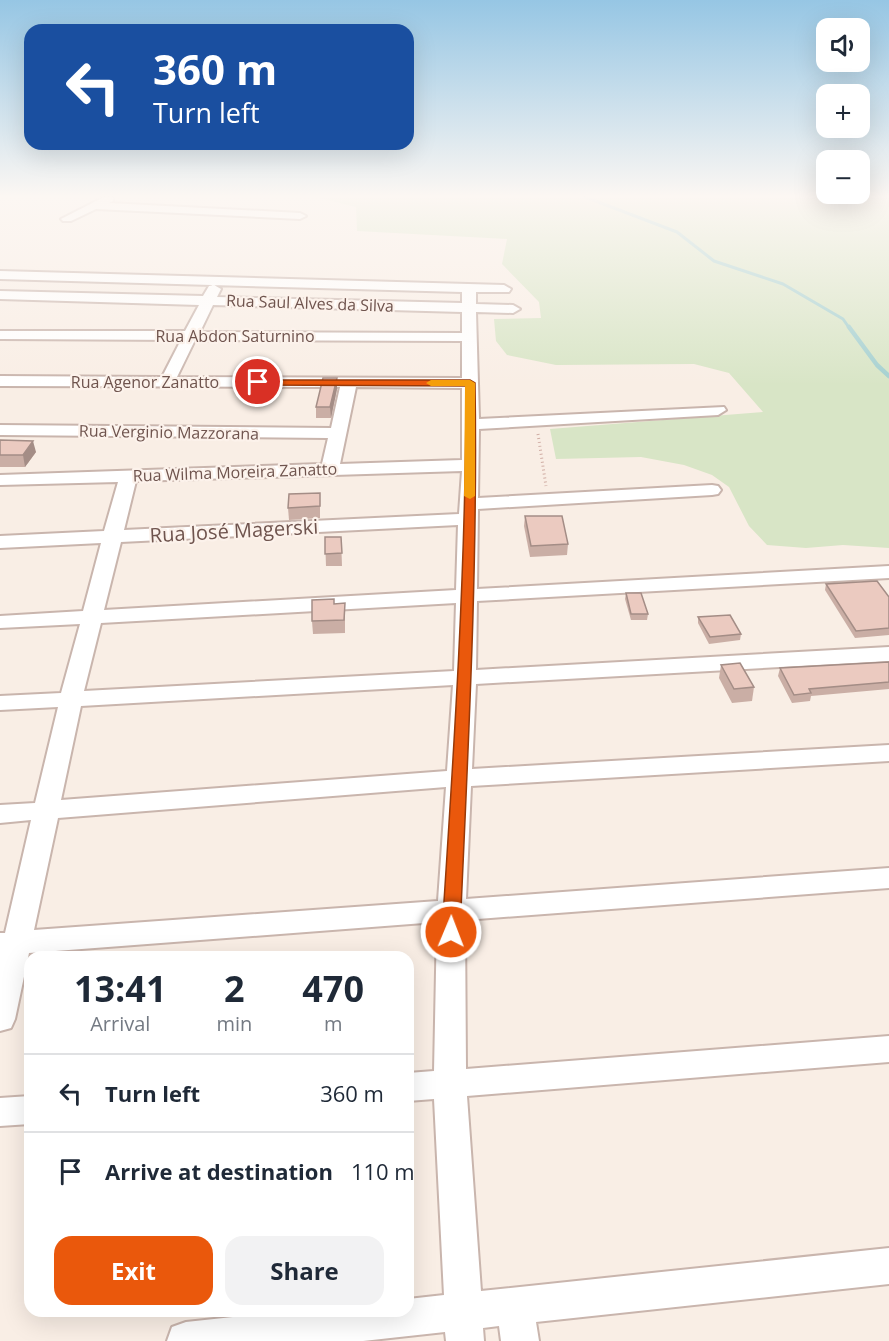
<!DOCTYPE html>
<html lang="en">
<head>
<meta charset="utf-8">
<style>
	:root { --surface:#fff; --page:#f2f2f3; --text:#1f2937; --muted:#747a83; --line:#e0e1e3; --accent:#ea580c }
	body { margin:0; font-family:"Open Sans",sans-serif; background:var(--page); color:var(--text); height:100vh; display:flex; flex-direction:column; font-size:22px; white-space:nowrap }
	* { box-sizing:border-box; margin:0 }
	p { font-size:20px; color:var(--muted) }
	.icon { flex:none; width:33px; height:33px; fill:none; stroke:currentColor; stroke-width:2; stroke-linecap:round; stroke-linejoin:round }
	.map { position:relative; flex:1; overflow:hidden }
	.side { position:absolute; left:24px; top:951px; width:390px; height:366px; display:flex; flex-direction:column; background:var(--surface); border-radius:18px; box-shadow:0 6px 24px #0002 }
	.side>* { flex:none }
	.guide { position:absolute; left:24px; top:24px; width:390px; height:126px; border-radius:18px; box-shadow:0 6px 24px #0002; background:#1a4fa0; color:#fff; overflow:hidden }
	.fabs { position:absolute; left:816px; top:18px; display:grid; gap:12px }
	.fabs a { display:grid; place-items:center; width:54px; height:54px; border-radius:12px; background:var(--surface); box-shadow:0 6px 24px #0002; font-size:30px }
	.pin { position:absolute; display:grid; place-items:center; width:51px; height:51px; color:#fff; margin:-26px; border:3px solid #fff; border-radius:50%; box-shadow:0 2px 6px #0007 }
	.me { position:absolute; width:66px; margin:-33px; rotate:1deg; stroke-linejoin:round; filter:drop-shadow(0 0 4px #0008) }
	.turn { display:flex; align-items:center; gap:21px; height:126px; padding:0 30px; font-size:27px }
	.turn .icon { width:78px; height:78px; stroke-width:2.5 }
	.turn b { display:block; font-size:42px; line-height:51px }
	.eta { display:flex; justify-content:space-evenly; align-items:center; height:102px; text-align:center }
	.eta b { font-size:36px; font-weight:700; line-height:42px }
	.primary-button { display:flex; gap:12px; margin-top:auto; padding:12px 30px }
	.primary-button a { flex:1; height:69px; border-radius:18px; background:var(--accent); color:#fff; font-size:24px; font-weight:700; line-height:69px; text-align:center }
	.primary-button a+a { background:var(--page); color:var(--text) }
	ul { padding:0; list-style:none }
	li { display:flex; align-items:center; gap:18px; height:78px; padding:0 30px; border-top:2px solid var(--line) }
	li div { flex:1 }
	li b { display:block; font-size:22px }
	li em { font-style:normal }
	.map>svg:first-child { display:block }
	.green { fill:#d8e5c6 }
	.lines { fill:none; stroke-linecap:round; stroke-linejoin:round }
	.stream-far1 { stroke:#a4d0d0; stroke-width:3 }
	.stream { stroke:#a4d0d0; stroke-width:4.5 }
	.minor-casing { stroke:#c9b5ad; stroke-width:4 }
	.path { stroke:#d0ada4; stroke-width:3; stroke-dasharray:1 3; stroke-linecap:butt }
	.minor { fill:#fff; fill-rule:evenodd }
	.wall { fill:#caaea5 }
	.shaded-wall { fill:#a48d86 }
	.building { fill:#ebcac0; stroke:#a48d86; stroke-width:1.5 }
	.route { fill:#ea580c; stroke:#983908; stroke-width:1.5 }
	.slow { fill:#f59e0b }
	.labels { text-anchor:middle; stroke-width:4.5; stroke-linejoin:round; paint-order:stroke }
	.far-street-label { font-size:16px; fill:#6f544e; stroke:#fcf2eb }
	.street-label { font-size:20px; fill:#6f544e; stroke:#fcf2eb }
</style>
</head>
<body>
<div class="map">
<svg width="889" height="1341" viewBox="0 0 889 1341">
	<rect width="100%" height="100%" fill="#f9eee5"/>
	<path class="green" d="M316,197H889V548L843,545L806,548L767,545L749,526L729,487L712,475L684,465L641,457L556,459L550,429L763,412L729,373L694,364L556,365L507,355L496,341L494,319L541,318L539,302L502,264L507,239L357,231L356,207Z"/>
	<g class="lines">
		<path class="stream-far1" d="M585,197L677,232L714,261L783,284L843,319L850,329"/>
		<path class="stream" d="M849,327L877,365L889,376"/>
		<defs>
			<g id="minor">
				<path d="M104,197H113V201L109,203L300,213L306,216L300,219L96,209L71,221H63L61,219Z"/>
				<path d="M0,271L504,285L511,289L509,292H476V304L513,305L520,309L513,313L476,312L479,419L724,407L726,410L718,415L479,429L478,498L712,485L718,486L721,490L718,494L712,495L478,509L477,589L889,566V578L477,601L476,670L889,647V661L476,684L472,769L889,745V761L471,786L466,899L889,868V888L465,920L466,1069L889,1036V1062L467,1096L481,1291L889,1248V1284L536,1322L539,1341H501L499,1326L483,1328L484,1341H446L445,1332L363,1341H167L172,1327L186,1322L289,1311H408V1299L444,1295L434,1099L408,1101V1073L434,1071L437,922L29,953L15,1019L11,1028L0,1031V933H5L31,820L0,823V805L35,803L58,707L0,710V696L61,693L80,624L0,628V616L83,611L101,543L0,548V536L104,531L118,482L0,485V475L322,464L328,438L0,435V425L331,428L340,387L0,386V376L162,377L181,340L0,339V331H185L199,305L0,299V291L203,296L209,286L214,285L221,289L217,297L462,303V292L0,279ZM213,305L462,312V333L200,332ZM195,340L462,341V378L177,377ZM356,387L462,388V460L340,464ZM462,471L459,514L124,530L136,481ZM458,525L456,590L104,610L121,542ZM456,603L454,671L84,691L101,623ZM453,685L447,771L61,800L81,706ZM446,787L438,901L34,930L58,818Z"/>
				<path d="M30,1096V1124L0,1126V1098Z"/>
			</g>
		</defs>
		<use href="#minor" class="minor-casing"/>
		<path class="path" d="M538,434L546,486"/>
		<use href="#minor" class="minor"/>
	</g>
	<g class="wall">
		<path d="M337,389L331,418H316V407Z"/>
		<path d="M0,440L36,452L25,467H0Z"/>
		<path d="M320,493V518L289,520L288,508Z"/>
		<path d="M525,516L568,544L567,555L530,557L524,526Z"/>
		<path d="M325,537H341L342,566H326Z"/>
		<path d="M826,584L889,597V635L855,638L825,590Z"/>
		<path d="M626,593L648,614L647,620H631L625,599Z"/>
		<path d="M335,604L345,616V633L313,634L312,621Z"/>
		<path d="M698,617L741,634L740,640L709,644L698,623Z"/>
		<path d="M889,662V689L811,696L810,701L792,703L778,676L780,668Z"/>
		<path d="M721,665L754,687L752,701L732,703L719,678Z"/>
	</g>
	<g class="shaded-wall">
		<path d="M337,378V389L331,418L330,407Z"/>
		<path d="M33,441L36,452L25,467L23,455Z"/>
	</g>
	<g class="building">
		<path d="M323,378H337L330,407H316Z"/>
		<path d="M0,440L33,441L23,455H0Z"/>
		<path d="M320,493V506L288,508L289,494Z"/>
		<path d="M525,516H562L568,544L531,546Z"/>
		<path d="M325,537H341L342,553L325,554Z"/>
		<path d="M877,581L889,597V628L856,631L826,584Z"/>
		<path d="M626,593H641L648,614H631Z"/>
		<path d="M334,599V604L345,603L344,620L312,621V600Z"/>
		<path d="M730,615L741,634L710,637L698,617Z"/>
		<path d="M889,662V682L809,689L811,693L794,695L780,668Z"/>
		<path d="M740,663L754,687L734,689L721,665Z"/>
	</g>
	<linearGradient id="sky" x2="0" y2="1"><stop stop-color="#96c6e4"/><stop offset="0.51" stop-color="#fcf7f3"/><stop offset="1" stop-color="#fcf7f3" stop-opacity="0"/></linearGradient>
	<rect width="889" height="385" fill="url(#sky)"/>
	<path class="route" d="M255,380H470L475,383C478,566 468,749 460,932L457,937L451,939L445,937L442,932C454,750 466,568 466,386L258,385L254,382Z"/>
	<path class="slow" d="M470,380L475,383V496L470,499L464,496L465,386H431L426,383L431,380Z"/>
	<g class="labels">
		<g class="far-street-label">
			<text transform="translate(310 303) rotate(2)" y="6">Rua Saul Alves da Silva</text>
			<text x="235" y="342">Rua Abdon Saturnino</text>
			<text x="145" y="388">Rua Agenor Zanatto</text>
			<text transform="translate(169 432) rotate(1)" y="6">Rua Verginio Mazzorana</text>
			<text transform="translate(235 472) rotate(-2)" y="6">Rua Wilma Moreira Zanatto</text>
		</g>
		<g class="street-label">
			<text transform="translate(234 531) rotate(-3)" y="7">Rua José Magerski</text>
		</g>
	</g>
</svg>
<div class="fabs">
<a><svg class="icon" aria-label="sound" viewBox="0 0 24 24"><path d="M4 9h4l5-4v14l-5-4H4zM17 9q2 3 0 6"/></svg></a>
<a>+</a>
<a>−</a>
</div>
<div class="pin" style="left:258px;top:382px;background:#d93025"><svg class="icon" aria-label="arrive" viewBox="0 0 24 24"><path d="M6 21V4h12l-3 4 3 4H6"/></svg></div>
<svg class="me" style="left:451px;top:932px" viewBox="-20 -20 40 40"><circle r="17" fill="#ea580c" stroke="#fff" stroke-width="3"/><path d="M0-11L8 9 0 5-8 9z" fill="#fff"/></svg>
<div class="guide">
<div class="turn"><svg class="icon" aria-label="left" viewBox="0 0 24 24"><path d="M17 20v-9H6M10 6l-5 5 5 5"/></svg><div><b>360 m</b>Turn left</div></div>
</div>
<section class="side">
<div class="eta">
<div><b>13:41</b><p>Arrival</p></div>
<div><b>2</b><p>min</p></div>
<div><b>470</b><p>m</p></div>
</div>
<ul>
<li><svg class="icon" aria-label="left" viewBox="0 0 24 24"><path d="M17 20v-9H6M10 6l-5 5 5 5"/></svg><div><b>Turn left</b></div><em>360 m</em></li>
<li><svg class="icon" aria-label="arrive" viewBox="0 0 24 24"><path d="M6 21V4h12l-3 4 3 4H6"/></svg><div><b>Arrive at destination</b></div><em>110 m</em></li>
</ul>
<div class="primary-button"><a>Exit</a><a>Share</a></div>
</section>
</div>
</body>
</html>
